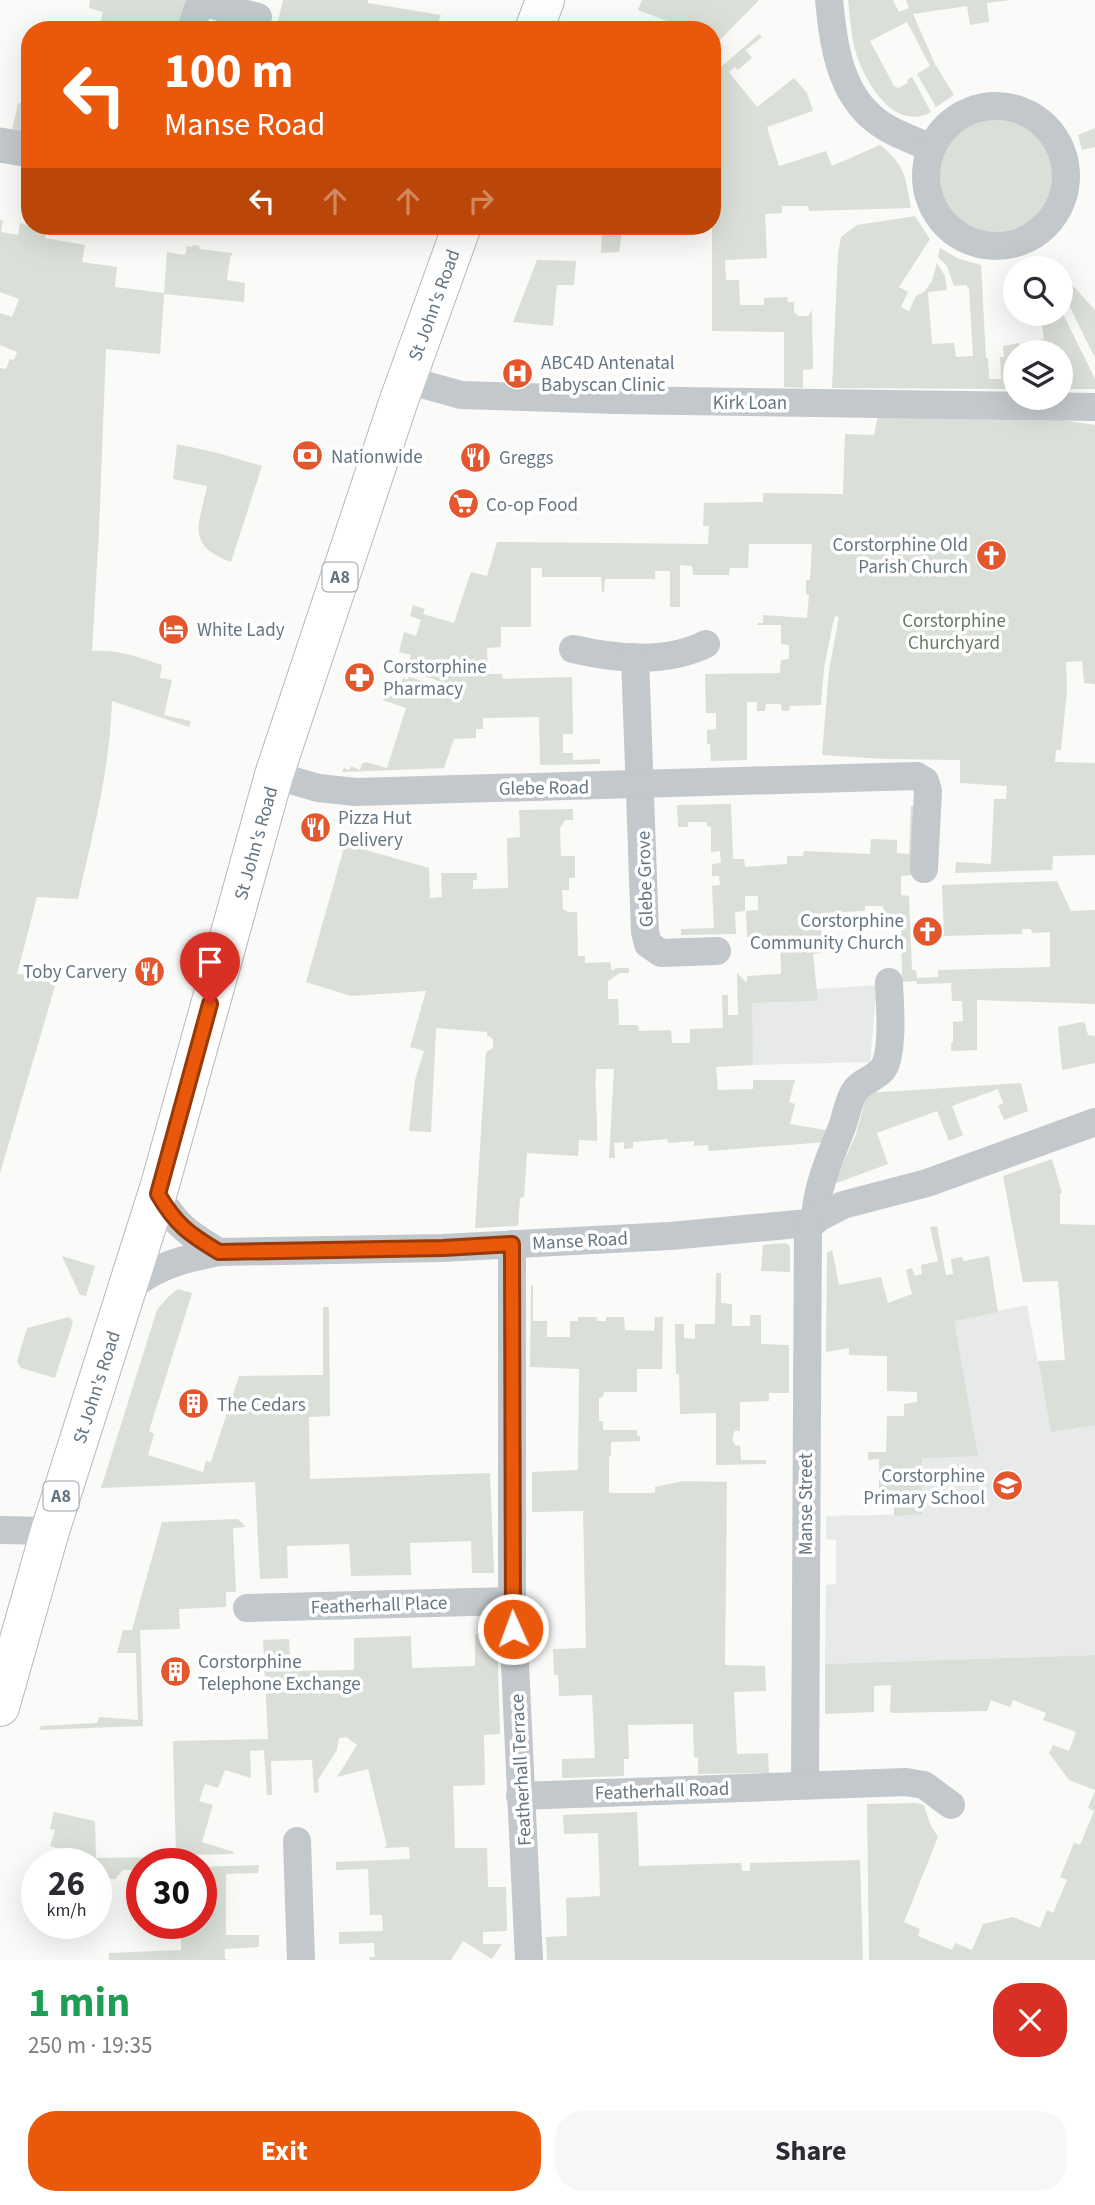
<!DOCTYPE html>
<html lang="en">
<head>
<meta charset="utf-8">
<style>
	:root { --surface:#fff; --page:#f7f7f7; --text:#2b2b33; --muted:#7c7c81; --accent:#ea580c }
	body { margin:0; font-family:"Source Sans 3",sans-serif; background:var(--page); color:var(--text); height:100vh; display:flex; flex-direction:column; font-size:26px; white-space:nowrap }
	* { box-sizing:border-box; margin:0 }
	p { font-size:23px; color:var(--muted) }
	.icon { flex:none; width:38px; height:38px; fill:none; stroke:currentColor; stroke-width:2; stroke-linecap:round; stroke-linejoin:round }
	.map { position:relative; height:1960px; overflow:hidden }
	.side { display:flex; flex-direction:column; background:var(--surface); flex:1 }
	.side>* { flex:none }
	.top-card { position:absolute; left:21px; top:21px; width:700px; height:214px; border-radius:28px; box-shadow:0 7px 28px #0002; background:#ea580c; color:#fff; overflow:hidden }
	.buttons { position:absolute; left:1003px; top:256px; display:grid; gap:14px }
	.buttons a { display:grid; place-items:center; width:70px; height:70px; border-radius:50%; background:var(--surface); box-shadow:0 7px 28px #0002; font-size:35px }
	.speed { position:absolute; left:21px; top:1848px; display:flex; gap:14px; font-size:35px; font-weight:700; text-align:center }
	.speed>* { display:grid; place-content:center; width:91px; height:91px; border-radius:50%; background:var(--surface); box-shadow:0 7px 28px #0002; line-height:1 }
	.speed small { font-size:18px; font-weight:400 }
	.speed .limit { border:10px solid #d22; background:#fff; color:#111 }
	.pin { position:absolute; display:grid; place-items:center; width:60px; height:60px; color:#fff; margin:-72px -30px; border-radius:50% 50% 50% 0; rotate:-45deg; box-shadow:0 0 7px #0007 }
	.pin .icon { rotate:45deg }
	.me { position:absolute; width:77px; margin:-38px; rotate:358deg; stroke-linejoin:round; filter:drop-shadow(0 0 5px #0008) }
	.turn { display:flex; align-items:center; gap:24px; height:147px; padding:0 28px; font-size:32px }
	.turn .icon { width:91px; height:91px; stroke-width:2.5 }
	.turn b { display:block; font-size:49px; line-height:60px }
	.lanes { display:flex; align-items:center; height:66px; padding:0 28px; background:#0003; justify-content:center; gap:35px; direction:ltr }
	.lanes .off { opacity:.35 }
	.round { display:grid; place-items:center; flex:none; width:74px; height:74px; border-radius:28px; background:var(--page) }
	.headline { display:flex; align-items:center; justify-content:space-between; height:119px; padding:0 28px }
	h1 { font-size:42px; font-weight:700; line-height:52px; color:#1e9e55 }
	.button { display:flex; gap:14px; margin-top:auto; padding:14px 28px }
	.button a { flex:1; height:80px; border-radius:28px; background:var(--accent); color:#fff; font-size:28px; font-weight:700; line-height:80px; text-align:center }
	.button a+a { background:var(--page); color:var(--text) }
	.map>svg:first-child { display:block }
	.built { fill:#e8e9e9 }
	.green { fill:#dadfd7 }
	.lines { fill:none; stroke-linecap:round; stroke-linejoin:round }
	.primary-casing { stroke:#b5babe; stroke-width:40 }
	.minor { stroke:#c3c8cc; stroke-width:28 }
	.tertiary { stroke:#c3c8cc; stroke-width:35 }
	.primary { stroke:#fff; stroke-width:38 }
	.route-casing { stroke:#983908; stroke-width:18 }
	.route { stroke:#ea580c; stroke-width:12 }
	.labels { text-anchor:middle; stroke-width:7; stroke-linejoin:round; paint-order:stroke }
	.shield { fill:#fff; stroke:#939fa8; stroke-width:2 }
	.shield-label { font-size:18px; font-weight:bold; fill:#657683 }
	.street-label { font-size:19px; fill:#657683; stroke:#fff }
	.poi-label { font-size:19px; fill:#657683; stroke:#fff; text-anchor:start }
	.park-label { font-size:19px; fill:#687a64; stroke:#fff }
</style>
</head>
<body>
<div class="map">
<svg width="1095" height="1960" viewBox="0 0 1095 1960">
	<rect width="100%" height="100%" fill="#fafaf8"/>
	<g class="built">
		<path d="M877,985L870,1062L753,1065L751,1003L817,1001V989Z"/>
		<path d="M1027,1305L1051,1431L1095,1425V1655L825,1664L826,1585L836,1584V1540L826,1539V1516L922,1514V1458L954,1320Z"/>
	</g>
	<g class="green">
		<path d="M90,0H190L183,30H99L103,12L89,8Z"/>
		<path d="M283,0H368V3L441,15L435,30H276Z"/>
		<path d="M642,0H759L719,41L712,38V30H690L638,10Z"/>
		<path d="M848,0H893L899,12L909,8L906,0H1012L987,3L989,22L970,25L967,6L913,14L935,64L954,95L936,107L917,74L930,66L907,22L870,41L894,86L898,88L908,83L907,80L912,77L931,112C893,133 864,80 855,50C851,34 850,17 848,0Z"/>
		<path d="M759,34L762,37L746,50L752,58L738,70L735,67L729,72L757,107L794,78L807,93L813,111L767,127L779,166L826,151L832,166L880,145C906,166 905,176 911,208L809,211L808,206H782V213L765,214L767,258L725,260L726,280H739L740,305H764V298L787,297L788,302H794V312L799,316H808L812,310L813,369L803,370V388L784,387V332L712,331V75Z"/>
		<path d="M18,103L30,105V135L12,131Z"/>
		<circle cx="996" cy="175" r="60"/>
		<path d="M1095,128V147L1082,150L1078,135Z"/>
		<path d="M915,216L930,239L899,287L908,292L901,307L909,311L916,296L924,292L932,281L937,263L945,276L947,290L928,292L932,344L954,343L956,357L973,356L969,289L966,285L954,286L947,266L938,257L940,248L959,259L981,265L986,358H988L989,379H1001L1000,357H1004L1003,346L1019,343L1021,352H1015V389L832,388L838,254L841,237L857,225Z"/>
		<path d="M0,220H3L1,232L18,235L20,223L30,226H47L45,238L85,245L82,262L117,267L115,287L164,293L167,252L185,255L187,246L192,247L193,245L199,246V249L233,253L230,257L227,280L245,283L244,302L164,294L160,354L106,349L99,531L92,651C117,649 139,657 162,665L160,678L172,680L164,715L191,721L189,727L112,701C110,769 93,833 78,899L37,897L17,974L58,976L0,1173V368L6,369L10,359L14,360L17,352L0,345V313L12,317L19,299L0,292Z"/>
		<path d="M558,226H623L619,252L601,253L602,229L564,228Z"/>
		<path d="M537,260L576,261L574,285H557L553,326L513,322Z"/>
		<path d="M1064,276L1095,310V358L1061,289V279Z"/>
		<path d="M1061,310L1095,379V389H1061L1060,352H1034L1032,341L1044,339L1040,313H1060Z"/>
		<path d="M878,416L1044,417L1095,425V684L1084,683L1082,661L1066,662L1067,690L1061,750H1056L1055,762L1095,763V855L1053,856L1052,870L955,873L956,862L991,864L994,799H1006L1007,786L960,783V760L885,759L822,755L829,670L839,617L835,616L833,623L824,668L821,705L790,706L789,711H782L781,704H766L765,711H757V702H747V760L711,761L710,744H707V730L716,729V713H706L705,674L780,673L781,660L789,659V645L781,644V625H757L758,623H763V615L807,618L809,595L806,594V580H810L812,544H749L748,568H730L729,575H693L692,566L680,565V607H670V571H655V579H605L604,592H602L601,577H542V568H531V627H501V647L487,648L488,674H502L503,679L572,677L573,734H563V753H573V760L600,759V764L540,765L539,717L483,718V729H476V738L454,739L444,768L342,772L344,768L349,770L351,766L360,770L362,764L366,762L387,768L406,708L383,700L385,694L397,698L403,678L407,680L409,677L440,686L442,682L406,670L411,655L399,652L404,632L416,636L421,620L410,616L413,605L425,609L423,614L454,623L471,572L487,576L497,542L708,544L709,526H703L704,503L763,502V493L843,494L845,434L874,435Z"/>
		<path d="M177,444L218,453L262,466L231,562C184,545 200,523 207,486L173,479Z"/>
		<path d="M731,804L733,859H744L745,867L787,864V856H803L804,851L870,854L871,839L897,840V853L909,854L911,806H915L912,875L901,876V895L909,896L912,970H916L917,978L938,977V970L1050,967V932L1032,933L1031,929H1022V934L944,936L942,885L1057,881L1071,911L1095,910V1004L977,1000V1050L951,1051V1043H953V1022L963,1021L962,1001H952L951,983L917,984L916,981L902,982L901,914L884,915L883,906H865V911L821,913L822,953L813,954L818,1001L752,1003L753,1065L716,1067L718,1090L753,1089V1080H795L789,1102L795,1104L790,1124L831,1131L826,1142L709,1151L708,1145L694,1146V1141L668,1143L667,1139L633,1142V1148L624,1149V1142L614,1143L615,1158H609L614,1069H596C594,1094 598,1117 597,1141L579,1140L578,1156L527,1153L524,1197L520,1198L518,1226L475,1228L486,1052L493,1048V1039L487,1035V1032L436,1028L431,1132L409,1131L415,1080L424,1051L410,1047L426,991L351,996L306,982L345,844L429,868L430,898L442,897L441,873H477V880H473V889L508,888L507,838L520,837L519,810L573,809V820H565L560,828L561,856H575V878H569V890H562L563,909L568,912H577L578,956H585V963L610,962L612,971L616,968H629V973H620L608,981V999H618L619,1025H638L639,1031L671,1030L672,1043H690V1029L723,1028L722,995H728V1015H738L737,973L747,983V976L781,974L780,937H747L746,911L758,910V896H745V911L735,912L736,934L681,935V929L714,928L712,886L720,885L719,876H712V864L721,863L720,851L711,852V827L707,826V822H688V827H678L677,805Z"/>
		<path d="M1082,1022L1085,1023L1088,1035L1095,1036V1063L1062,1070L1058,1027Z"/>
		<path d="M1021,1083L1028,1111L1004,1120L998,1106L1003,1103L998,1089L952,1106L963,1135L949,1141L937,1111L877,1133L888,1164L834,1184L856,1134L867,1093Z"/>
		<path d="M1052,1159L1062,1193H1060V1224L1095,1225V1425L1051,1432L1038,1361L1065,1360L1058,1281L1023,1282L1003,1176Z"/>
		<path d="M937,1226L946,1275L953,1274L951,1259L962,1257L964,1261L989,1256L998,1312L954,1321L978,1456L922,1458V1514L894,1516V1497H879V1459L868,1460V1452H886L887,1416H904V1404L917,1402V1392L887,1391V1356L849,1355V1348L826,1352L827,1253L832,1250L839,1285L881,1277L888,1303L912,1294L906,1270L912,1268L915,1276L922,1274L921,1265L938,1261L930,1227Z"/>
		<path d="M785,1243L790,1246V1272L761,1271L763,1245Z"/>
		<path d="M62,1256L95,1266L86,1296L80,1295Z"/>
		<path d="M716,1273H721V1303L732,1304V1326H750V1315H761V1344L789,1345V1393H769V1401L740,1402V1431H735C732,1435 732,1441 735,1445L740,1446L741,1460H766V1464L716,1465V1413L680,1414L679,1374H676L675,1324H684V1338L695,1339V1324H715Z"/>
		<path d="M531,1285H533V1321H547V1337H570V1321H578V1317H597V1321H606V1317H624L625,1330L654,1331L655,1317H663L662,1369H637V1392H604L603,1397L599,1398V1421H603V1430H637V1436H640V1441L611,1442V1456L609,1457V1493H655V1487L683,1481L727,1482L725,1665L765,1666L766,1691L734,1692L737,1754L768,1753L769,1773L698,1774V1758L694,1757L693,1724L628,1725L629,1759H624V1776L562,1778V1759L595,1758L592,1695L559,1696L558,1675H554L553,1649L586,1648L583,1511L532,1512V1472L578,1470L579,1369L530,1367Z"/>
		<path d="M178,1289L192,1293L149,1431L154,1434L148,1455L203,1472L206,1461L211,1462L239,1376L323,1375V1307H329L330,1416L309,1417L310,1479L490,1473L494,1573H472L471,1541L410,1543L411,1575L351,1576L349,1544L287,1546L288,1578L260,1579L255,1482L101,1488L157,1310L167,1298Z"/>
		<path d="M69,1317L73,1322L55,1378L21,1368L17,1361L27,1328Z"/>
		<path d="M238,1519L246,1527L233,1528L236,1592H226V1607L179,1609L180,1629L140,1630L143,1726L39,1730L41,1726L97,1723L99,1717L138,1720L136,1653H117L123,1630H132L162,1522Z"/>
		<path d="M475,1634H497L500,1734L484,1735L485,1785L453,1786L455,1848H487L488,1887H506L507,1931L483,1932V1944H502L492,1959L463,1941L451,1960H370L369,1957H375L374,1943L339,1944V1932L383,1931L382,1915H370L368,1869L336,1870V1862L410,1859L409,1847L384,1848L387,1846L368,1769L337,1777L357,1745L346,1737L339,1738L337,1750L318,1780L319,1792L314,1793L312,1760L271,1761L272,1795H267L264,1750L250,1751L251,1778L225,1770L218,1788L205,1784L199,1801L213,1805L202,1842L234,1852L233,1854L189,1855L188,1864H142V1870H123L115,1879L96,1878V1864H56L60,1849L50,1846L55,1830L50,1829L54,1812L95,1821L96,1858L176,1857L173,1741L268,1739L263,1640L289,1639L291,1671L354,1670V1638L411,1636L412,1668L475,1666Z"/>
		<path d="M1095,1655V1790L1069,1780L1049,1753L1053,1745L1069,1751L1076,1732L1043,1720L1046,1713L1013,1700L1010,1707L991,1700L987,1711L892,1713L890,1712L891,1685L874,1686V1712L825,1714V1664Z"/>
		<path d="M1095,1791V1960H869L867,1804L916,1803L924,1805L930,1824L938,1837L904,1922L920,1929L918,1936L952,1950L955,1943L972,1950L983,1924L1013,1917L1040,1928L1047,1910L1053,1913L1067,1880L1060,1877L1074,1843L1080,1845L1094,1811L1088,1808Z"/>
		<path d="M637,1812L639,1866L741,1863L742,1871H750V1863L860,1860L863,1960H547L546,1937L567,1936L566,1898L600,1896L598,1833L564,1834L563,1815Z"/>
		<path d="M259,1865L258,1873L226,1874V1935H259V1947L225,1949V1959L230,1960H109V1953L181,1950V1927H190V1923H201V1867Z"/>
	</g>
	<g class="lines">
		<defs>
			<g id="primary">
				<path d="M534,30L545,0"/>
				<path id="s1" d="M0,1707L50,1531L160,1185L274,775L399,400L462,226"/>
			</g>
		</defs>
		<use href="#primary" class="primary-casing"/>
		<g class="minor">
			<path d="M829,0C834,48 840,101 887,128C901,136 917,142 932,148"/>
			<path d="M191,30L200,2L258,17"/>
			<circle cx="996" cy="176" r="70"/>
			<path d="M407,380L461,395L616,400L1095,407"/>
			<path d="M573,649C616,659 666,664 706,644"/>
			<path d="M635,657L645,932L648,944L661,953L717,951"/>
			<path d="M274,775L318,788L356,792L917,776L925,781L928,791L924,869"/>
			<path d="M158,1194C175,1225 189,1234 219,1252"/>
			<path d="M815,1221C816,1187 830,1158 842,1127C846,1116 848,1102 854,1092C862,1079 881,1078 886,1063C893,1041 890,1007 889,982"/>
			<path d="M512,1244V1601L529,1960"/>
			<path d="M129,1288C158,1265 183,1259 219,1252L443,1248L670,1236L808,1223L843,1205L927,1183L1095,1122"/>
			<path d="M0,1530L50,1531"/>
			<path d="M247,1608L512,1601"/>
			<path d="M805,1785L808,1223"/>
			<path d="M520,1796L906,1782L924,1785L951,1805"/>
			<path d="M297,1841L301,1960"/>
		</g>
		<path class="tertiary" d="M0,145L30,150"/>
		<use href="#primary" class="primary"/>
	</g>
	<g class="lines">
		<defs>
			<path id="route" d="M210,1004L158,1194C176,1225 189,1234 219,1252L443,1248L512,1244L513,1629"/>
		</defs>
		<use href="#route" class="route-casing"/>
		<use href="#route" class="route"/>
	</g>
	<defs>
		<symbol id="hospital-disc" viewBox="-11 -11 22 22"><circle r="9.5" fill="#e4572e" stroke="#fff"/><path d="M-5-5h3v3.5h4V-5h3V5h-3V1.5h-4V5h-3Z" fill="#fff"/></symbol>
		<symbol id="bank-disc" viewBox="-11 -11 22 22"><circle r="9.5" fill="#e4572e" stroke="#fff"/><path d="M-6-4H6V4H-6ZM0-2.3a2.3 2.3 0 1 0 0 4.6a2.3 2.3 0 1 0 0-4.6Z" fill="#fff"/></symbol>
		<symbol id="restaurant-disc" viewBox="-11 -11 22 22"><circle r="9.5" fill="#e4572e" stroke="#fff"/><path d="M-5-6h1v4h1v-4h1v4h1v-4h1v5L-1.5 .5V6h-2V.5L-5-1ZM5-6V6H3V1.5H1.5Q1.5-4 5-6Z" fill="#fff"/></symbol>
		<symbol id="supermarket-disc" viewBox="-11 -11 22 22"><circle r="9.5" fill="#e4572e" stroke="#fff"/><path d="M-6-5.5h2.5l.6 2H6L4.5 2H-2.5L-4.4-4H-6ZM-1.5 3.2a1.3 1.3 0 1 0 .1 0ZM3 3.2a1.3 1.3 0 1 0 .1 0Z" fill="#fff"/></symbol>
		<symbol id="church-disc" viewBox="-11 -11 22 22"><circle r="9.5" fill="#e4572e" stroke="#fff"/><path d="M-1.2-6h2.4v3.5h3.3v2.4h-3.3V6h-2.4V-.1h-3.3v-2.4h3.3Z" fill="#fff"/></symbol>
		<symbol id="hotel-disc" viewBox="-11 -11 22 22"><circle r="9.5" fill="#e4572e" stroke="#fff"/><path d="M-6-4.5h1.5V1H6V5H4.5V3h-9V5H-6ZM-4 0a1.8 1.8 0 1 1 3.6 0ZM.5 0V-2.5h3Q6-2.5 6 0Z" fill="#fff"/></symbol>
		<symbol id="pharmacy-disc" viewBox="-11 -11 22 22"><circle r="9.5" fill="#e4572e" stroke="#fff"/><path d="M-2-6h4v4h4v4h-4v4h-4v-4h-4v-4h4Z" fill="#fff"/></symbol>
		<symbol id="building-disc" viewBox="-11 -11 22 22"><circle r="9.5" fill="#e4572e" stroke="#fff"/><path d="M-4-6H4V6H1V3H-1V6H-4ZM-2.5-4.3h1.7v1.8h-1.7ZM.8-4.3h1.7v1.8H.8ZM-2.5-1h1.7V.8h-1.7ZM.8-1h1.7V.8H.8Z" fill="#fff"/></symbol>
		<symbol id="school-disc" viewBox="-11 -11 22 22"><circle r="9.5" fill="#e4572e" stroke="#fff"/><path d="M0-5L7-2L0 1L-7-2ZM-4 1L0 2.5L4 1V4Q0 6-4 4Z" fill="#fff"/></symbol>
	</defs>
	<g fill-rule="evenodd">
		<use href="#hospital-disc" x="500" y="356" width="35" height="35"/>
		<use href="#bank-disc" x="290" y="438" width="35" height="35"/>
		<use href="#restaurant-disc" x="458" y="440" width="35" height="35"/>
		<use href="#supermarket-disc" x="446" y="486" width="35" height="35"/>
		<use href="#church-disc" x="974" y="538" width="35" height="35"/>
		<use href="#hotel-disc" x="156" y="612" width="35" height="35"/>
		<use href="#pharmacy-disc" x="342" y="660" width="35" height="35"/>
		<use href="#restaurant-disc" x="298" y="810" width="35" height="35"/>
		<use href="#church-disc" x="910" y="914" width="35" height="35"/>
		<use href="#restaurant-disc" x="132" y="954" width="35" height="35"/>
		<use href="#building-disc" x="176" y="1386" width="35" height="35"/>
		<use href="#school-disc" x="990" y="1468" width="35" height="35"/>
		<use href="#building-disc" x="158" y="1654" width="35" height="35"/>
	</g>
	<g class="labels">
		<g class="shield">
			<rect x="322.5" y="562.5" width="35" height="29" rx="5"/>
			<rect x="43.5" y="1481.5" width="35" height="29" rx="5"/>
		</g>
		<g class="shield-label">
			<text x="340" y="583">A8</text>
			<text x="61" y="1502">A8</text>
		</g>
		<g class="street-label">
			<text dy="7" stroke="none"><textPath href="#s1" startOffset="1468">St John's Road</textPath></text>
			<text x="750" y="409">Kirk Loan</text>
			<text transform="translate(544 787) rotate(-1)" y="7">Glebe Road</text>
			<text dy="7" stroke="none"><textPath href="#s1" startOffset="901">St John's Road</textPath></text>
			<text transform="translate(644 879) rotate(-92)" y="7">Glebe Grove</text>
			<text transform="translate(580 1240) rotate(-3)" y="7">Manse Road</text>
			<text dy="7" stroke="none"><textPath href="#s1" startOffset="334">St John's Road</textPath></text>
			<text transform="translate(805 1504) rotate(-90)" y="7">Manse Street</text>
			<text transform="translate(379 1604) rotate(-2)" y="7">Featherhall Place</text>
			<text transform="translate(520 1770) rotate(-93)" y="7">Featherhall Terrace</text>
			<text transform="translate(662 1790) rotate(-2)" y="7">Featherhall Road</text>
		</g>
		<g class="poi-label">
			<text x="541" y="369">ABC4D Antenatal<tspan x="541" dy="22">Babyscan Clinic</tspan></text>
			<text x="331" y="463">Nationwide</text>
			<text x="499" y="464">Greggs</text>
			<text x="486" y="511">Co-op Food</text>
			<text x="968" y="551" text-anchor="end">Corstorphine Old<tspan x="968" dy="22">Parish Church</tspan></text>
			<text x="197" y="636">White Lady</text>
			<text x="383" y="673">Corstorphine<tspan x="383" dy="22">Pharmacy</tspan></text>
			<text x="338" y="824">Pizza Hut<tspan x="338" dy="22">Delivery</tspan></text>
			<text x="904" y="927" text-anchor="end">Corstorphine<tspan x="904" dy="22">Community Church</tspan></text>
			<text x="127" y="978" text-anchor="end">Toby Carvery</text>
			<text x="217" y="1411">The Cedars</text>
			<text x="985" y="1482" text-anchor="end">Corstorphine<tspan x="985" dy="22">Primary School</tspan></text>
			<text x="198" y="1668">Corstorphine<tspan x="198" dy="22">Telephone Exchange</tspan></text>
		</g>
		<g class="park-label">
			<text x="954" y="627">Corstorphine<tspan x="954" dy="22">Churchyard</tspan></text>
		</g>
	</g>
</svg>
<div class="buttons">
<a><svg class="icon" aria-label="search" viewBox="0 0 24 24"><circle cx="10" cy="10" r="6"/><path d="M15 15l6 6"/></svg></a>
<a><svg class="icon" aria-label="layers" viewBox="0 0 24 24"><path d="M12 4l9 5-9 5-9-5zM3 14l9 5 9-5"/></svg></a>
</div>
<div class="speed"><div>26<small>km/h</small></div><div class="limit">30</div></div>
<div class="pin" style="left:210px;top:1004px;background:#d93025"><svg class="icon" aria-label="arrive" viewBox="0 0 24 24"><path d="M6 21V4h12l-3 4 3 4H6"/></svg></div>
<svg class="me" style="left:513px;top:1629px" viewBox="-20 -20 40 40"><circle r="17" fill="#ea580c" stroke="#fff" stroke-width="3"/><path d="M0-11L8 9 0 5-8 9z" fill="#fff"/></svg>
<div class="top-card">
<div class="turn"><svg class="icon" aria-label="left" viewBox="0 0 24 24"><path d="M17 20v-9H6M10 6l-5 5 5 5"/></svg><div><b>100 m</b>Manse Road</div></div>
<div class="lanes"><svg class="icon" aria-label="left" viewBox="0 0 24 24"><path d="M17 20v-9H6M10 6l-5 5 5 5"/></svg><svg class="icon off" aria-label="ahead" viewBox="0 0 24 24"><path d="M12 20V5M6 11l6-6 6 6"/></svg><svg class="icon off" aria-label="ahead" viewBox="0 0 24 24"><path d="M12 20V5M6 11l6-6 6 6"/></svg><svg class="icon off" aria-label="right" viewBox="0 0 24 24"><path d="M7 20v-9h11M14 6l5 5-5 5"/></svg></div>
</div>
</div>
<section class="side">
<div class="headline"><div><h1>1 min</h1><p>250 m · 19:35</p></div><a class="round" style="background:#d93025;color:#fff"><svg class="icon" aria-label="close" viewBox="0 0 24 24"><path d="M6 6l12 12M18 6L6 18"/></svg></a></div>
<div class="button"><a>Exit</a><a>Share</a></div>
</section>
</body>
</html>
